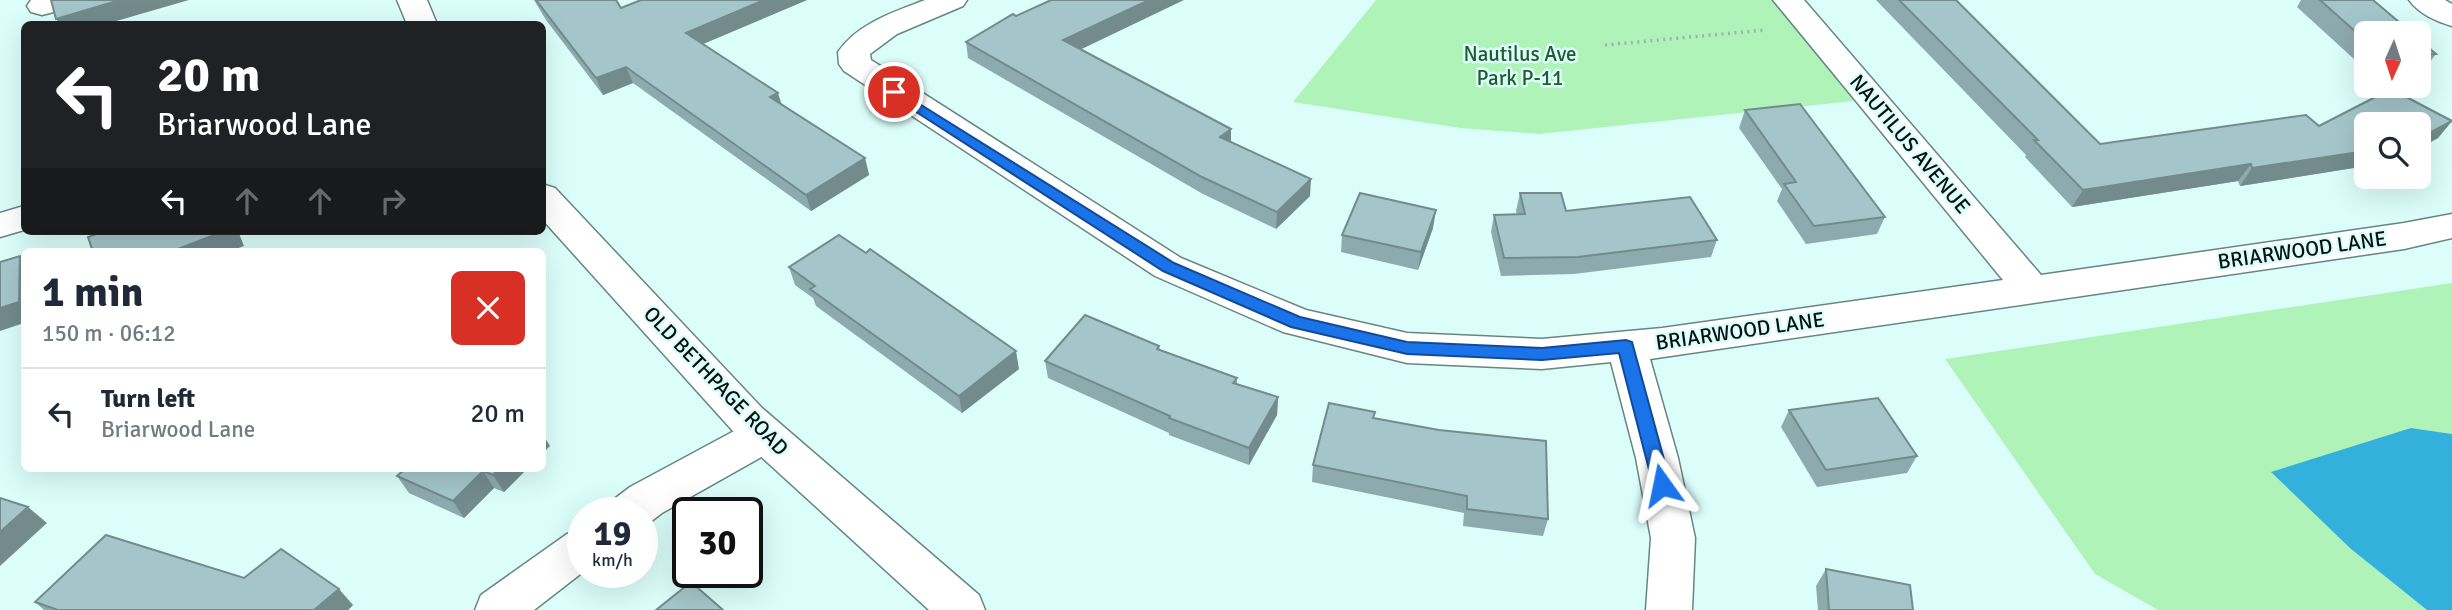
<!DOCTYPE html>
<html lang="en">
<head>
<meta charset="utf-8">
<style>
	:root { --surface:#fff; --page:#f2f2f3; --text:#1f2937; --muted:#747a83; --line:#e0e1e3 }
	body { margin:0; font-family:Signika,sans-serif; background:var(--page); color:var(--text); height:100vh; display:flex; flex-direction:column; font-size:26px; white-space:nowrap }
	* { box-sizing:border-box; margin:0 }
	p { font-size:23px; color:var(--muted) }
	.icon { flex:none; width:38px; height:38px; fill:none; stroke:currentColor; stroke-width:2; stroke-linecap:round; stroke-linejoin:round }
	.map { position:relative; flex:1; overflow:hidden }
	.panel { position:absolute; left:21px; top:248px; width:525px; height:224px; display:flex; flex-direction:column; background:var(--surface); border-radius:10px; box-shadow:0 7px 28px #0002 }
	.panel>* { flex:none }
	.guide { position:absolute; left:21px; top:21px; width:525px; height:214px; border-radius:10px; box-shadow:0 7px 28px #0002; background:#202124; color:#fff; overflow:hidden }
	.needle { width:46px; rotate:183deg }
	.controls { position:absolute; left:2354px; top:21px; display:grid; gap:14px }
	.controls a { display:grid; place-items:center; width:77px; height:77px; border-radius:10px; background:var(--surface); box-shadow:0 7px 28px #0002; font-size:35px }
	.speed { position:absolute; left:567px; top:497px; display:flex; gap:14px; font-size:35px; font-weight:700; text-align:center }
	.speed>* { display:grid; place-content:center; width:91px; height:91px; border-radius:50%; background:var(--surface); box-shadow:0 7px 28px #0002; line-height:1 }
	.speed small { font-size:18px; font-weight:400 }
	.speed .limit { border:4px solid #111; border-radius:10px; background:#fff; color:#111 }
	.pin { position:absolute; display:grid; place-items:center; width:60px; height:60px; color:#fff; margin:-30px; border:4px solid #fff; border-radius:50%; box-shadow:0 2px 7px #0007 }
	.me { position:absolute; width:77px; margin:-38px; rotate:348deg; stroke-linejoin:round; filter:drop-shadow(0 0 5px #0008) }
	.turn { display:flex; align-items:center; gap:24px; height:147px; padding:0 21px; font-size:32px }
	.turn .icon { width:91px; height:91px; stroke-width:2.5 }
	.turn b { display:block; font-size:49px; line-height:60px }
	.lanes { display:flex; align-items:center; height:66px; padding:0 21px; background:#0003; justify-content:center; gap:35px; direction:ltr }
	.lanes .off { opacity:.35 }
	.round { display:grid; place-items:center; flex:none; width:74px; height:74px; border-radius:10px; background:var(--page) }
	.headline { display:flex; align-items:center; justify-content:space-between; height:119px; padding:0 21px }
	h1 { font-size:42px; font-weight:700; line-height:52px }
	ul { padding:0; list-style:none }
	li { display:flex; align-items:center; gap:21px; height:91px; padding:0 21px; border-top:2px solid var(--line) }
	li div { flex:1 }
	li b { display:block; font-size:26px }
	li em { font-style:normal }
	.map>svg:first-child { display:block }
	.green { fill:#aff3b8 }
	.water { fill:#33b0dc }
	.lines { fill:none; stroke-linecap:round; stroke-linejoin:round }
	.minor-casing { stroke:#668682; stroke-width:3 }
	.major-casing { stroke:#668682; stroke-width:3 }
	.path { stroke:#9ab6b3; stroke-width:3.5; stroke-dasharray:2 4.5; stroke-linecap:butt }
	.minor { fill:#fff; fill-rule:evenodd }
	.major { fill:#fff; fill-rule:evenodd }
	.wall { fill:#8daaae }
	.shaded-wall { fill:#738b8d }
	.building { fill:#a4c6ca; stroke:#738b8d; stroke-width:2 }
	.route { fill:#1a73e8; stroke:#114b97; stroke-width:2 }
	.labels { text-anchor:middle; stroke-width:5; stroke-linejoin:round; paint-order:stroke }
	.park-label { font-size:21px; fill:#235a2f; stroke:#dbfefa }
	.street-label { font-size:21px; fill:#05100f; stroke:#dbfefa }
</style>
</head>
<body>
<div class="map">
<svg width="2452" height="610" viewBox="0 0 2452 610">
	<rect width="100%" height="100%" fill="#dbfefa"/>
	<g class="green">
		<path d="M1376,0H1788L1872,99L1539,134L1460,128L1293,102Z"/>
		<path d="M2452,283V434L2410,428L2351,549L2427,610H2158L2095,574L1945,359Z"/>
	</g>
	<path class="water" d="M2411,428L2452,434V610H2427L2351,549L2271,472Z"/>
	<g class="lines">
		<defs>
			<g id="minor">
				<path d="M31,0H81L77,6L42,15L31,12L27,6Z"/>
				<path d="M925,0H967L963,6L897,34L870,54L871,60L1181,258L1306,310L1407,333L1542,339L1662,328L2003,280L1773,0H1804L2041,275L2404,223L2452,214V238L2404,249L1650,359L1678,458L1695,538L1692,610H1646L1651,538L1636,458L1611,362L1542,369L1407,363L1283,332L1155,276L844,71L839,64L838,52C858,23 894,12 925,0Z"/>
				<path d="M2409,0H2445L2452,4V26C2437,22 2418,13 2409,0Z"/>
				<path d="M24,206V230L0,237V213Z"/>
				<path d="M764,418L779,423L785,435L779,447L662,513L645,526L642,527V513H607L613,500L630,487L749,423Z"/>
				<path d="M583,528V572L534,610H475L481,595L567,534Z"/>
			</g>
			<g id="major">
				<path d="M397,0H427L437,24H407Z"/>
				<path d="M542,184L555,188L762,408L979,595L985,610H929L732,430L542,219Z"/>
			</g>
		</defs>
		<use href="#minor" class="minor-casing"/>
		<use href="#major" class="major-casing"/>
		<path class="path" d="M1605,45L1765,30"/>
		<use href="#minor" class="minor"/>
		<use href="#major" class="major"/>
	</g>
	<g class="wall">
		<path d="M534,0H616L621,8L641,0H807L703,44L782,104L865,158L869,175L811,211L633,83L603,95L546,20Z"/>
		<path d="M1876,0H1956L2100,144L2306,115L2319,126L2391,89L2452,121L2438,138L2418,149V124H2366V166L2240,186L2238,181L2072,207L2025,157L2026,155Z"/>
		<path d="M2301,0H2373L2366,33V70L2297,7Z"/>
		<path d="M2418,39L2436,54L2423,71H2418Z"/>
		<path d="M966,42L1080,49L1231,129V142L1310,196L1276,229L1203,194L968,58Z"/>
		<path d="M1745,110L1885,217L1877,234L1806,244L1777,201L1782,189L1739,128Z"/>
		<path d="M1520,193L1566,211L1717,240L1711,257L1574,274L1501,276L1491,232L1494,215H1517L1516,211Z"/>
		<path d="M1433,228L1418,270L1341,252L1342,235Z"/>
		<path d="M789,267L1019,369L962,413L816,306L813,298L795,285Z"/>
		<path d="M1159,346L1160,350L1237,378V384L1278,397L1277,415L1249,465L1169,435V433L1048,378L1045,361Z"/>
		<path d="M1789,410L1917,456L1907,473L1817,487L1781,427Z"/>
		<path d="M1374,418L1548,519L1543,536L1463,526L1464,513L1312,482L1313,465Z"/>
		<path d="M527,469L504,492L494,488L464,518L409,493L397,476Z"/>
		<path d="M1826,569L1913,610H1818L1816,586Z"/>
		<path d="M244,578L353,605L348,610H44L35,602Z"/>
	</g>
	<g class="shaded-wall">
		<path d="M120,0H189L106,24H60L56,19Z"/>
		<path d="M764,0H807L691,49L686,33Z"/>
		<path d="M1149,0H1184L1065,57L1063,40Z"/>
		<path d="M626,67L633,83L603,95L596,78Z"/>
		<path d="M778,93L783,109L770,97Z"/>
		<path d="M2452,121L2438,138L2418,149V139Z"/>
		<path d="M1231,129V146L1220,137Z"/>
		<path d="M2366,151V166L2240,186L2252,168Z"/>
		<path d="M865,158L869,175L811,211L806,195Z"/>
		<path d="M2251,164L2238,181L2072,207L2083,190Z"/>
		<path d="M1311,179L1310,196L1276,229L1277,212Z"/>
		<path d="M1436,210L1433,228L1418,270L1421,252Z"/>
		<path d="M225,231H238L244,246L228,252H170Z"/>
		<path d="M20,256L24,262V323L0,331V308Z"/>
		<path d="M1016,351L1019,369L962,413L959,396Z"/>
		<path d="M1278,397L1277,415L1249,465V448Z"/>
		<path d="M542,433L550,446L542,454Z"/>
		<path d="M499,469H527L504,492L493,475Z"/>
		<path d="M483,471L494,488L464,518L453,501Z"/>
		<path d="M28,507L47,523L0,566V532Z"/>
		<path d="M339,589L353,605L348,610H314Z"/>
	</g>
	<g class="building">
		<path d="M51,0H120L56,19Z"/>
		<path d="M536,0H616L621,8L641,0H764L686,33L778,93L770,97L865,158L806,195L626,67L596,78Z"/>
		<path d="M1051,0H1149L1063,40L1231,129L1220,137L1311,179L1277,212L1202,177L966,42L1013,14L1016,16Z"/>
		<path d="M1899,0H1956L2100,144L2306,115L2319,126L2391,89L2452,121L2418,139V124H2366V151L2252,168L2251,164L2083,190L2034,140H2038Z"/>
		<path d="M2320,0H2373L2412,33H2366V41Z"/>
		<path d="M2418,39L2436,54L2418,55Z"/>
		<path d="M1800,104L1885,217L1814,226L1784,184L1796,182L1745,110Z"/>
		<path d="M1360,193L1436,210L1421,252L1342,235Z"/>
		<path d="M1520,193H1561L1566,211L1690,197L1717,240L1578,257L1504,258L1494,215L1525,214Z"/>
		<path d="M104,231H225L170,252H93L88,237Z"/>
		<path d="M839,235L866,253L870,249L1016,351L959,396L810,289L815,286L789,267Z"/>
		<path d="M20,256L19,302L0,308V262Z"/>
		<path d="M1085,315L1159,346L1157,349L1237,378L1233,383L1278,397L1249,448L1169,418L1170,416L1045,361Z"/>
		<path d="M1878,398L1917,456L1826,470L1789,410Z"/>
		<path d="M1329,403L1375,412L1373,418L1439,430L1546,441L1548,519L1467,509V496L1313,465Z"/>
		<path d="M405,469H499L493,475L483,471L453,501L397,476Z"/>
		<path d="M0,498L28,507L0,532Z"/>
		<path d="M106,535L244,578L281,549L339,589L314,610H58L35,602Z"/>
		<path d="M1826,569L1910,585L1913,610H1829Z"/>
		<path d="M691,582L723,610H656Z"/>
	</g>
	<path class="route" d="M894,88L1174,263L1300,317L1407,342L1542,348L1626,340L1632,342L1671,485L1669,490L1662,492L1656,490L1653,485L1619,353L1542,360L1407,354L1291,327L1163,271L890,95V89Z"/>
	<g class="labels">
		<g class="park-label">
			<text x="1520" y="61">Nautilus Ave<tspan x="1520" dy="24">Park P-11</tspan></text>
		</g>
		<g class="street-label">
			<text transform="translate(1910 144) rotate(50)" y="7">NAUTILUS AVENUE</text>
			<text transform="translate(2302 250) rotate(-8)" y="7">BRIARWOOD LANE</text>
			<text transform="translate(1740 331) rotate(-8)" y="7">BRIARWOOD LANE</text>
			<text transform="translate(716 381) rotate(46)" y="7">OLD BETHPAGE ROAD</text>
		</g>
	</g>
</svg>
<div class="controls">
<a><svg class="needle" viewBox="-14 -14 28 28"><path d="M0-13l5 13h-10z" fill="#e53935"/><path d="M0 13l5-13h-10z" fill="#747a83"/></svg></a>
<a><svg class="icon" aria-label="search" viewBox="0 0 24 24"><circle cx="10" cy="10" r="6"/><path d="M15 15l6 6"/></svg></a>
</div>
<div class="speed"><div>19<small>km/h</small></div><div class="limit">30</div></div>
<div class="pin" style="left:894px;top:92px;background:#d93025"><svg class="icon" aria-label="arrive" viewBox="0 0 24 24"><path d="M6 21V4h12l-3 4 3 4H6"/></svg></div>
<svg class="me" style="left:1662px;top:485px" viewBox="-20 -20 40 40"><path d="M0-17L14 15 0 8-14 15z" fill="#1a73e8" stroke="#fff" stroke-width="4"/></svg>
<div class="guide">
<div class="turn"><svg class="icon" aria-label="left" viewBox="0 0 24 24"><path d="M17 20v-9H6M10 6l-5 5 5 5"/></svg><div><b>20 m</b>Briarwood Lane</div></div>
<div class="lanes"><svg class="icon" aria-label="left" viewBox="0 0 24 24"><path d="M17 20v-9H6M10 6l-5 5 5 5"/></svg><svg class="icon off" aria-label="ahead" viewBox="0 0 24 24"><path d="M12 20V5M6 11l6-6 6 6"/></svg><svg class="icon off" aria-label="ahead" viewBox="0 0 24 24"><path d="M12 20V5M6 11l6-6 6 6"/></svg><svg class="icon off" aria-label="right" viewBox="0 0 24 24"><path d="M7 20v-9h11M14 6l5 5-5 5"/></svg></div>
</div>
<section class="panel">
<div class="headline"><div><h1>1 min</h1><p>150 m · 06:12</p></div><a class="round" style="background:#d93025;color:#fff"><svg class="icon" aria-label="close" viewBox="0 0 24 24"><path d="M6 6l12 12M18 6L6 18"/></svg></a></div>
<ul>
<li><svg class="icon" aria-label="left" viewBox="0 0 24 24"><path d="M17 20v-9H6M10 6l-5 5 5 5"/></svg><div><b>Turn left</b><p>Briarwood Lane</p></div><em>20 m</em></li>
</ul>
</section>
</div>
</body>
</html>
